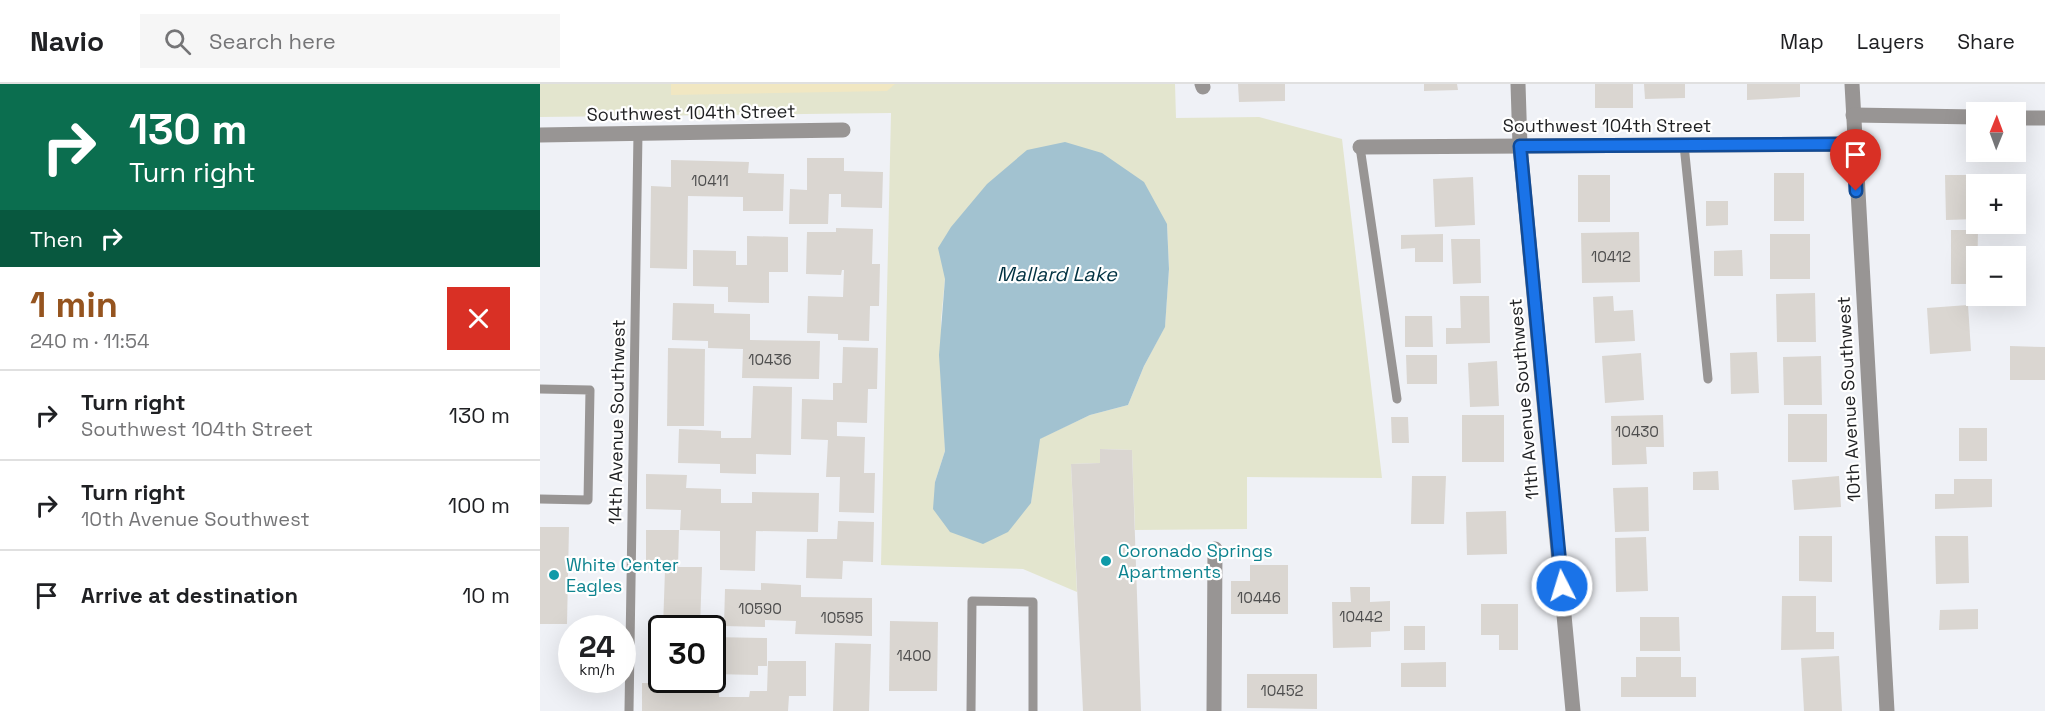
<!DOCTYPE html>
<html lang="en">
<head>
<meta charset="utf-8">
<style>
	:root { --surface:#fff; --page:#f6f6f6; --text:#202124; --muted:#757577; --line:#e0e0e0; --accent:#95541f }
	body { margin:0; font-family:"Space Grotesk",sans-serif; background:var(--page); color:var(--text); height:100vh; display:flex; flex-direction:column; font-size:22px; white-space:nowrap }
	* { box-sizing:border-box; margin:0 }
	p { font-size:20px; color:var(--muted) }
	.icon { flex:none; width:33px; height:33px; fill:none; stroke:currentColor; stroke-width:2; stroke-linecap:round; stroke-linejoin:round }
	.map { position:relative; flex:1; overflow:hidden }
	.sheet { display:flex; flex-direction:column; background:var(--surface); width:540px }
	.sheet>* { flex:none }
	.guide { background:#0b6e4f; color:#fff; overflow:hidden }
	.needle { width:39px; rotate:1deg }
	.buttons { position:absolute; left:1426px; top:18px; display:grid; gap:12px }
	.buttons a { display:grid; place-items:center; width:60px; height:60px; border-radius:0px; background:var(--surface); box-shadow:0 6px 24px #0002; font-size:30px }
	.speed { position:absolute; left:18px; top:531px; display:flex; gap:12px; font-size:30px; font-weight:700; text-align:center }
	.speed>* { display:grid; place-content:center; width:78px; height:78px; border-radius:50%; background:var(--surface); box-shadow:0 6px 24px #0002; line-height:1 }
	.speed small { font-size:15px; font-weight:400 }
	.speed .limit { border:3px solid #111; border-radius:9px; background:#fff; color:#111 }
	.pin { position:absolute; display:grid; place-items:center; width:51px; height:51px; color:#fff; margin:-62px -26px; border-radius:50% 50% 50% 0; rotate:-45deg; box-shadow:0 0 6px #0007 }
	.pin .icon { rotate:45deg }
	.me { position:absolute; width:66px; margin:-33px; rotate:355deg; stroke-linejoin:round; filter:drop-shadow(0 0 4px #0008) }
	.turn { display:flex; align-items:center; gap:21px; height:126px; padding:0 30px; font-size:27px }
	.turn .icon { width:78px; height:78px; stroke-width:2.5 }
	.turn b { display:block; font-size:42px; line-height:51px }
	.then { display:flex; align-items:center; height:57px; padding:0 30px; background:#0003; gap:12px; font-size:22px }
	.round { display:grid; place-items:center; flex:none; width:63px; height:63px; border-radius:0px; background:var(--page) }
	.headline { display:flex; align-items:center; justify-content:space-between; height:102px; padding:0 30px }
	h1 { font-size:36px; font-weight:700; line-height:45px; color:var(--accent) }
	ul { padding:0; list-style:none }
	li { display:flex; align-items:center; gap:18px; height:90px; padding:0 30px; border-top:2px solid var(--line) }
	li div { flex:1 }
	li b { display:block; font-size:22px }
	li em { font-style:normal }
	header { display:flex; align-items:center; gap:36px; box-sizing:border-box; height:84px; padding:0 30px; background:var(--surface); border-bottom:2px solid var(--line) }
	header strong { font-size:28px }
	nav { display:flex; gap:33px; margin-inline-start:auto; font-size:21px }
	.search { width:420px; height:54px; background:var(--page); display:flex; align-items:center; gap:15px; box-sizing:border-box; padding:0 21px; border-radius:0px; color:var(--muted); font-size:22px }
	main { display:flex; flex:1; min-height:0 }
	.map>svg:first-child { display:block }
	.green { fill:#e3e5ce; fill-rule:evenodd }
	.sand { fill:#f1e7c2 }
	.water { fill:#a2c2d0 }
	.building { fill:#dad6d1 }
	.lines { fill:none; stroke-linecap:round; stroke-linejoin:round }
	.lane { stroke:#989594; stroke-width:9 }
	.street { stroke:#989594; stroke-width:15 }
	.route-casing { stroke:#114b97; stroke-width:15 }
	.route { stroke:#1a73e8; stroke-width:10 }
	.culture-dot { fill:#0f9aa8; stroke:#fff; stroke-width:2 }
	.labels { text-anchor:middle; stroke-width:4.5; stroke-linejoin:round; paint-order:stroke }
	.number-label { font-size:15px; fill:#4e4e4e }
	.street-label { font-size:18px; fill:#202123; stroke:#fff }
	.culture-label { font-size:18px; fill:#0d838f; stroke:#fff; text-anchor:start }
	.water-label { font-size:20px; font-style:italic; fill:#003141; stroke:#fff }
</style>
</head>
<body>
<header>
<strong>Navio</strong>
<div class="search"><svg class="icon" aria-label="search" viewBox="0 0 24 24"><circle cx="10" cy="10" r="6"/><path d="M15 15l6 6"/></svg>Search here</div>
<nav><a>Map</a><a>Layers</a><a>Share</a></nav>
</header>
<main>
<section class="sheet">
<div class="guide">
<div class="turn"><svg class="icon" aria-label="right" viewBox="0 0 24 24"><path d="M7 20v-9h11M14 6l5 5-5 5"/></svg><div><b>130 m</b>Turn right</div></div>
<div class="then">Then<svg class="icon" aria-label="right" viewBox="0 0 24 24"><path d="M7 20v-9h11M14 6l5 5-5 5"/></svg></div>
</div>
<div class="headline"><div><h1>1 min</h1><p>240 m · 11:54</p></div><a class="round" style="background:#d93025;color:#fff"><svg class="icon" aria-label="close" viewBox="0 0 24 24"><path d="M6 6l12 12M18 6L6 18"/></svg></a></div>
<ul>
<li><svg class="icon" aria-label="right" viewBox="0 0 24 24"><path d="M7 20v-9h11M14 6l5 5-5 5"/></svg><div><b>Turn right</b><p>Southwest 104th Street</p></div><em>130 m</em></li>
<li><svg class="icon" aria-label="right" viewBox="0 0 24 24"><path d="M7 20v-9h11M14 6l5 5-5 5"/></svg><div><b>Turn right</b><p>10th Avenue Southwest</p></div><em>100 m</em></li>
<li><svg class="icon" aria-label="arrive" viewBox="0 0 24 24"><path d="M6 21V4h12l-3 4 3 4H6"/></svg><div><b>Arrive at destination</b></div><em>10 m</em></li>
</ul>
</section>
<div class="map">
<svg width="1505" height="627" viewBox="0 0 1505 627">
	<rect width="100%" height="100%" fill="#eff1f6"/>
	<path class="green" d="M0,0H635L636,34L719,33L802,55L842,394L707,393V445L595,446L592,366L561,365L560,379L531,380L537,508L483,485L341,481L351,29L0,33ZM627,140L629,185L625,242L604,282L588,321L550,331L499,355L491,419L395,398L405,367L401,236L405,195Z"/>
	<path class="sand" d="M131,0H355L347,7L131,11Z"/>
	<path class="water" d="M525,58L562,69L604,98L627,140L629,185L625,243L604,282L588,321L550,331L500,355L491,419L468,448L443,460L410,448L393,425L395,398L405,367L399,271L405,195L398,164L411,143L447,100L487,66Z"/>
	<g class="building">
		<path d="M698,0H745V17L699,18Z"/>
		<path d="M884,0H917L918,6L884,7Z"/>
		<rect x="1055" y="0" width="38" height="24"/>
		<path d="M1104,0H1145V14L1105,15Z"/>
		<path d="M1207,0H1260V13L1207,16Z"/>
		<path d="M267,74H304V87L343,88L342,124L301,123V110H289L288,140H249L250,105L267,106Z"/>
		<path d="M131,76L209,78L208,89L244,90L243,127H203V113L148,112L147,185L110,184L111,102L131,103Z"/>
		<rect x="1234" y="89" width="30" height="48"/>
		<rect x="1038" y="91" width="32" height="47"/>
		<path d="M1405,91H1438L1437,135L1406,136Z"/>
		<path d="M933,93L935,141L895,143L893,95Z"/>
		<path d="M1166,117H1188V141L1166,142Z"/>
		<path d="M296,144L333,145L332,180H340L339,222H330L329,257L298,256V250L267,249L268,212L303,213L304,186H302L301,191L266,190L267,148H296Z"/>
		<path d="M1411,146H1438L1437,200H1411Z"/>
		<path d="M1099,148L1100,198L1042,199L1041,149Z"/>
		<path d="M903,150V178H875V164L861,165V151Z"/>
		<rect x="1230" y="150" width="40" height="45"/>
		<path d="M207,152L248,153V188H229V219L188,218V203L153,202V166L196,167V181H207Z"/>
		<path d="M911,155H940L941,199L913,200Z"/>
		<path d="M1202,166L1203,192H1174V167Z"/>
		<path d="M1275,209L1276,258H1237L1236,210Z"/>
		<path d="M920,212H949L950,259L906,260V244H921Z"/>
		<path d="M1073,212L1074,227L1093,226L1095,257L1055,259L1053,213Z"/>
		<path d="M133,219L174,220V229L210,230V256L280,257L279,295L202,294L203,265L168,264V257L132,256Z"/>
		<path d="M1428,221L1431,267L1390,270L1387,224Z"/>
		<path d="M865,232H892L893,263H865Z"/>
		<path d="M1470,262L1505,263V296H1470Z"/>
		<path d="M303,263L338,264L337,305H328L327,339L297,338V352L325,353L324,389H335L334,429L299,428L300,393H286L288,356L261,355L262,315L293,316V299H302Z"/>
		<path d="M128,264L165,265L164,342H127Z"/>
		<path d="M1217,268L1219,309L1191,310L1190,269Z"/>
		<path d="M1101,269L1104,316L1065,319L1062,272Z"/>
		<path d="M866,271H897V300H867Z"/>
		<path d="M1281,272L1282,321H1244L1243,273Z"/>
		<path d="M957,277L959,322L930,323L928,279Z"/>
		<path d="M213,302L252,303L251,371L216,370V390L180,389V380L138,379L139,345L181,347V354H211Z"/>
		<rect x="1248" y="330" width="39" height="48"/>
		<rect x="922" y="331" width="42" height="47"/>
		<path d="M1123,331L1124,363H1106L1107,380L1072,381L1071,332Z"/>
		<path d="M851,333H868L869,359H852Z"/>
		<rect x="1419" y="344" width="28" height="33"/>
		<path d="M560,365L592,366L601,627H543L531,380L560,379Z"/>
		<path d="M1178,387L1179,406H1153V388Z"/>
		<path d="M106,390L147,391L146,404L181,405V419H212V408L279,409L278,448L216,447L215,487L180,486V447L140,446L141,426L106,425Z"/>
		<path d="M872,392H906L904,440H871Z"/>
		<path d="M1299,392L1301,423L1254,426L1252,396Z"/>
		<path d="M1414,395H1452V423L1395,425V410H1414Z"/>
		<path d="M1108,403L1109,447L1075,448L1073,404Z"/>
		<path d="M966,427L967,470L927,471L926,428Z"/>
		<path d="M298,437L334,438L333,478L303,477L302,495L266,494L267,455H297Z"/>
		<path d="M0,443H29L27,540H0Z"/>
		<path d="M106,446H139L138,483H162L160,544H123L125,486L106,485Z"/>
		<path d="M1259,452H1292V498L1259,497Z"/>
		<path d="M1395,452H1428L1429,499L1396,500Z"/>
		<path d="M1106,453L1108,507L1076,508L1075,454Z"/>
		<path d="M710,481H748V530H691V497H710Z"/>
		<path d="M221,499L261,501V513L332,514V552L255,550L256,537L225,536V543L184,542L185,505L221,506Z"/>
		<path d="M810,503H830V518L850,517V547L831,548V563L793,564L792,518H811Z"/>
		<path d="M1242,512H1276V548H1294V565L1241,566Z"/>
		<path d="M941,520H978V566H959V551H941Z"/>
		<path d="M1438,525V545L1399,546L1400,526Z"/>
		<path d="M1100,533H1139L1140,567H1100Z"/>
		<path d="M350,537L398,538L397,607H349Z"/>
		<rect x="864" y="542" width="21" height="24"/>
		<path d="M172,553L227,554V582H218V591L172,590Z"/>
		<path d="M295,559L331,560L329,627H293Z"/>
		<path d="M1299,572L1302,627H1264L1261,574Z"/>
		<path d="M1096,573H1141V593H1156V613H1081V593H1096Z"/>
		<path d="M228,577H266V612H249L248,627H102V599L179,600V613H209L210,607H227Z"/>
		<path d="M906,578V603H861V579Z"/>
		<path d="M707,590H777V625L707,624Z"/>
	</g>
	<g class="lines">
		<g class="lane">
			<path d="M1144,61L1168,295"/>
			<path d="M820,63L857,315"/>
			<path d="M0,305L50,306L48,416L0,415"/>
			<path d="M89,627L98,49"/>
			<path d="M431,627L432,517L493,518V627"/>
		</g>
		<g class="street">
			<path d="M662,0L663,3"/>
			<path d="M978,0L980,62L1033,627"/>
			<path d="M1312,0L1347,627"/>
			<path d="M1313,31L1437,33"/>
			<path d="M1476,34H1505"/>
			<path d="M0,51L303,46"/>
			<path d="M820,63L1314,60"/>
			<path d="M674,627L675,465"/>
		</g>
	</g>
	<g class="lines">
		<defs>
			<path id="route" d="M1022,502L980,62L1314,60L1316,107"/>
		</defs>
		<use href="#route" class="route-casing"/>
		<use href="#route" class="route"/>
	</g>
	<g class="culture-dot">
		<circle cx="566" cy="477" r="6"/>
		<circle cx="14" cy="491" r="6"/>
	</g>
	<g class="labels">
		<g class="number-label">
			<text x="170" y="102">10411</text>
			<text x="1071" y="178">10412</text>
			<text x="230" y="281">10436</text>
			<text x="1097" y="353">10430</text>
			<text x="719" y="519">10446</text>
			<text x="220" y="530">10590</text>
			<text x="821" y="538">10442</text>
			<text x="302" y="539">10595</text>
			<text x="374" y="577">1400</text>
			<text x="742" y="612">10452</text>
		</g>
		<g class="street-label">
			<text transform="translate(151 29) rotate(-1)" y="6">Southwest 104th Street</text>
			<text x="1067" y="48">Southwest 104th Street</text>
			<text transform="translate(984 315) rotate(-95)" y="6">11th Avenue Southwest</text>
			<text transform="translate(1309 315) rotate(-93)" y="6">10th Avenue Southwest</text>
			<text transform="translate(77 338) rotate(-89)" y="6">14th Avenue Southwest</text>
		</g>
		<g class="culture-label">
			<text x="578" y="473">Coronado Springs<tspan x="578" dy="21">Apartments</tspan></text>
			<text x="26" y="487">White Center<tspan x="26" dy="21">Eagles</tspan></text>
		</g>
		<g class="water-label">
			<text x="517" y="197">Mallard Lake</text>
		</g>
	</g>
</svg>
<div class="buttons">
<a><svg class="needle" viewBox="-14 -14 28 28"><path d="M0-13l5 13h-10z" fill="#e53935"/><path d="M0 13l5-13h-10z" fill="#757577"/></svg></a>
<a>+</a>
<a>−</a>
</div>
<div class="speed"><div>24<small>km/h</small></div><div class="limit">30</div></div>
<div class="pin" style="left:1316px;top:107px;background:#d93025"><svg class="icon" aria-label="arrive" viewBox="0 0 24 24"><path d="M6 21V4h12l-3 4 3 4H6"/></svg></div>
<svg class="me" style="left:1022px;top:502px" viewBox="-20 -20 40 40"><circle r="17" fill="#1a73e8" stroke="#fff" stroke-width="3"/><path d="M0-11L8 9 0 5-8 9z" fill="#fff"/></svg>
</div>
</main>
</body>
</html>
